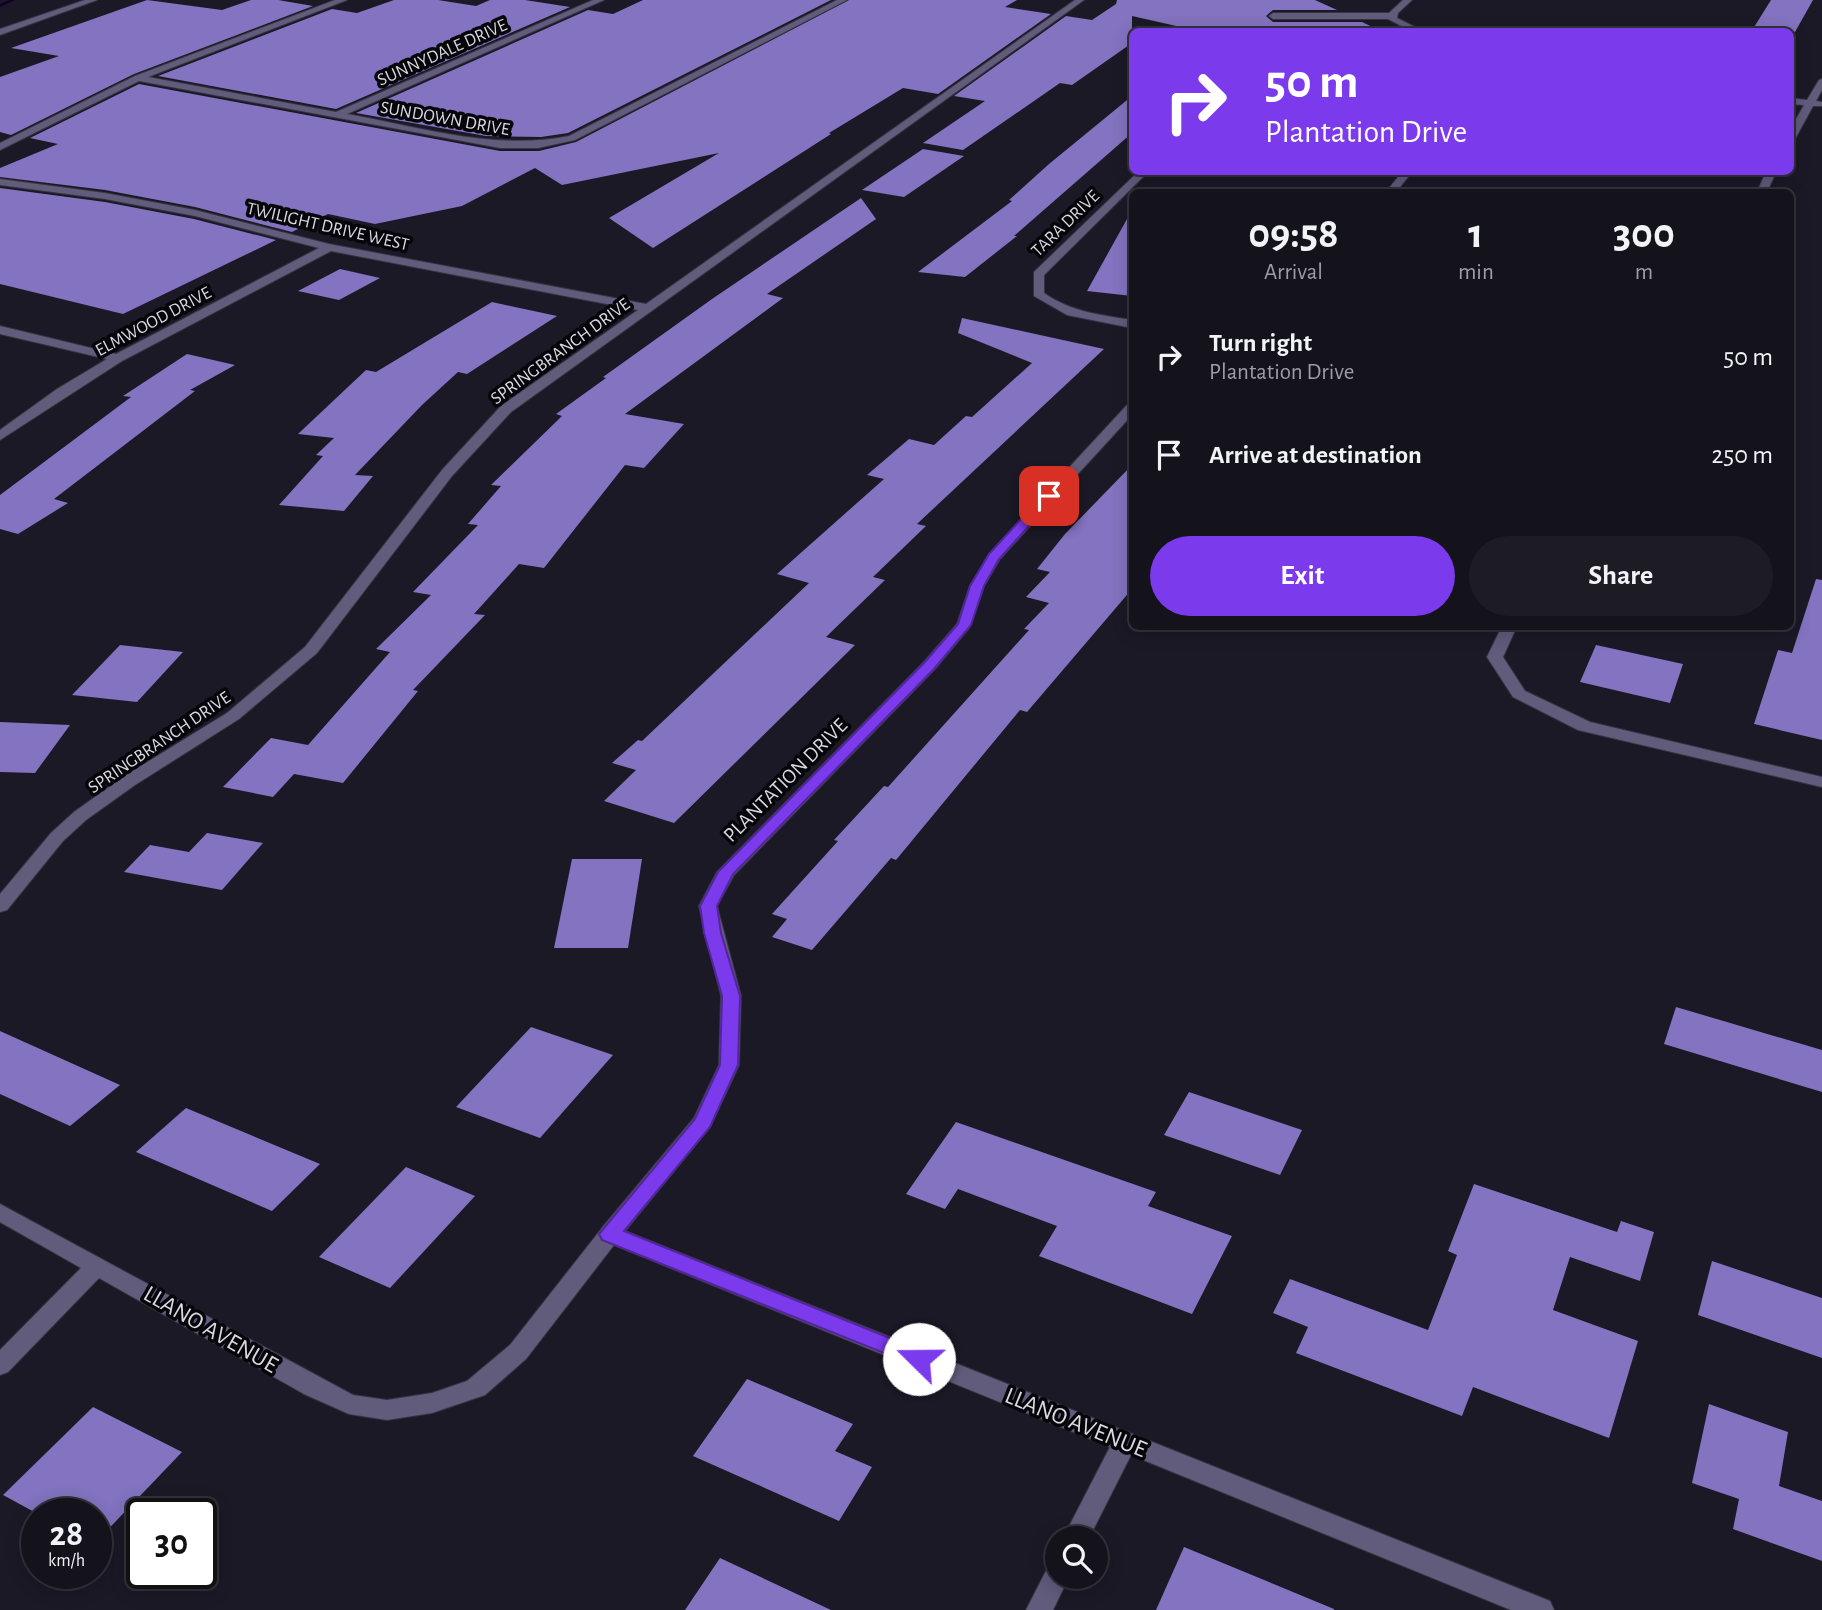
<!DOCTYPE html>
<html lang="en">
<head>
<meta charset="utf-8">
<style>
	:root { --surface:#14131c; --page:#1d1c25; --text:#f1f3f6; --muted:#9d9ea3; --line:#33323b; --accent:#7c3aed }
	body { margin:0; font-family:"Alegreya Sans",sans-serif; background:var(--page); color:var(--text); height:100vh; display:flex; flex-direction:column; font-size:26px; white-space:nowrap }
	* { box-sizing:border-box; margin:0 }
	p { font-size:23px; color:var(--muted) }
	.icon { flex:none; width:38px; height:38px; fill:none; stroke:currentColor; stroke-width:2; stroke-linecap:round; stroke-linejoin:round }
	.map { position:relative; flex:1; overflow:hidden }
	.panel { position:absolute; left:1129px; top:189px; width:665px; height:441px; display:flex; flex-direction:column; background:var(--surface); border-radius:10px; box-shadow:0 4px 18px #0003,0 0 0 2px var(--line) }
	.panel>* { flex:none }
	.top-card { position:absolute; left:1129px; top:28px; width:665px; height:147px; border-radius:10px; box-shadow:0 4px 18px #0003,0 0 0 2px var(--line); background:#7c3aed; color:#fff; overflow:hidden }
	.fabs { position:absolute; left:1045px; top:1526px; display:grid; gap:14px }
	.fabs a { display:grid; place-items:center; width:63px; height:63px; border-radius:50%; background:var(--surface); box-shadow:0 4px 18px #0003,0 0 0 2px var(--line); font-size:35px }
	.speed { position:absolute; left:21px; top:1498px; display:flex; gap:14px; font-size:35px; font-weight:700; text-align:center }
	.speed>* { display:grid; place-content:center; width:91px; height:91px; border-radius:50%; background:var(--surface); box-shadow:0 4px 18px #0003,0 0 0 2px var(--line); line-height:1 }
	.speed small { font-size:18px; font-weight:400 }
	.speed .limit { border:4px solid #111; border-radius:10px; background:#fff; color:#111 }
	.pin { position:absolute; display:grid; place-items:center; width:60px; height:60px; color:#fff; margin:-30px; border-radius:14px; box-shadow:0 4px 10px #0006 }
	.me { position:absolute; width:77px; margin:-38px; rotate:292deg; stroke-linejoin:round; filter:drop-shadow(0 0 5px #0008) }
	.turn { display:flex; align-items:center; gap:24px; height:147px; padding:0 21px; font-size:32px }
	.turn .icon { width:91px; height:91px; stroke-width:2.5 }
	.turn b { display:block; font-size:49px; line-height:60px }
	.eta { display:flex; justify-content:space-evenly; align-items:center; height:119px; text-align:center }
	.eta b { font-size:42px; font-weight:700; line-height:49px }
	.cta { display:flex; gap:14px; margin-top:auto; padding:14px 21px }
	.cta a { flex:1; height:80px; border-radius:42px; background:var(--accent); color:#fff; font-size:28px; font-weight:700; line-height:80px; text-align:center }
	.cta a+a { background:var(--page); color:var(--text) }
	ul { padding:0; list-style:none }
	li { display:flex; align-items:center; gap:21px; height:98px; padding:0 21px }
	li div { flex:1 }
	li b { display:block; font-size:26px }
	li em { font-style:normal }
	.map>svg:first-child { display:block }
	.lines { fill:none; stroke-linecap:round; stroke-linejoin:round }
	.stream { fill:#10002f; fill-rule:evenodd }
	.building { fill:#8373c0 }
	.street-casing { stroke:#363440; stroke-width:2 }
	.street { fill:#615b7c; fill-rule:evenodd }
	.route { fill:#7c3aed; stroke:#51269a; stroke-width:2 }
	.labels { text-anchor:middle; stroke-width:7; stroke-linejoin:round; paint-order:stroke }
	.far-street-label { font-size:18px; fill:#dad9e2; stroke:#06050a }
	.street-label { font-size:21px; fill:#dad9e2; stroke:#06050a }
	.near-street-label { font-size:24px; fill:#dad9e2; stroke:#06050a }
</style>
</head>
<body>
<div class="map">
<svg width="1822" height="1610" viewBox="0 0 1822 1610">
	<rect width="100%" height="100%" fill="#1b1926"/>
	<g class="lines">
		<path class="stream" d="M9,0H15L0,7V4Z"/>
	</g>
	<g class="building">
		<path d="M147,0L222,10L251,0H278L313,6L134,74L11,135L0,132V77L59,56L11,48Z"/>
		<path d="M394,0H438L476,6L490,0H525L570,7L336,109L158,76L332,9L357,13Z"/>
		<path d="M643,0H831L568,133L541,137L486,136L356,113L588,10L613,14Z"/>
		<path d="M849,0H1017L1005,7L1051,14L938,94L903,88L829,133L831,134L653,248L609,218L719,153L562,185L535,168L462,206L375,224L328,214L292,232L195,207L105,190L0,177V168L58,144L30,138L139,84L500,151H539L576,142Z"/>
		<path d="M1117,0H1315L1337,10H1273L1266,16L1273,22H1362L1383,32H1203L1132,16V43L1072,85L1060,83L963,150L923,143L985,101L954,96L1066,16L1092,20L1116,4Z"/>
		<path d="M1771,0H1813L1795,32H1751Z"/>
		<path d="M1132,96V133L1014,236H1017L965,277L918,272L1012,201L1009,200L1049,164Z"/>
		<path d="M923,149L964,156L904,197L862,190Z"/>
		<path d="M0,188L105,202L194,219L276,240L123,314L0,284Z"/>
		<path d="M861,198L876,219L767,294L783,298L625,414L684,424L644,468L625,465L544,568L519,564L474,614L485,615L413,690L418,691L343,783L294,774L273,797L223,787L271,738L308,745L390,652L376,649L431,595L413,592L478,525L468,524L501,486L491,485L562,416L556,414L606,378L603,377L712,299Z"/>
		<path d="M1132,210V296L1087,291Z"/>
		<path d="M340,269L380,278L339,300L298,291Z"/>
		<path d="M492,302L557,316L467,374L458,372L422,405L355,475L373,476L344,511L279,505L323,456L316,455L334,438L298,434L366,370L376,372Z"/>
		<path d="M962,318L1104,349L917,524L926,526L873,577L885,580L826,637L855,645L674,823L604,801L636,770L612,763L638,740L642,741L809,583L777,574L884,479L867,475L909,439L934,445L966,416L972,417L1032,363L958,333Z"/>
		<path d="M187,354L235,365L190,390L195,391L54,499L68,503L18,534L0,529V495L131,397L123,396Z"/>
		<path d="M1132,465V589L1027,712L1020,710L896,860L891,858L812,950L772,937L787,919L772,914L838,841L834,840L884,786L888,787L1029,630L1024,629L1049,603L1026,597L1050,572L1037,569L1065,534Z"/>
		<path d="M1816,579L1822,580V740L1754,724L1778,650L1792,653Z"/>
		<path d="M120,645L183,652L137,702L72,695Z"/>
		<path d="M1596,645L1683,664L1670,703L1580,682Z"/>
		<path d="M0,722L70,725L35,773L0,772Z"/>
		<path d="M207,833L263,843L222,890L124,872L150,845L189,852Z"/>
		<path d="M572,859H642L628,948H554Z"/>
		<path d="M1676,1007L1822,1050V1092L1664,1044Z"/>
		<path d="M531,1027L613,1055L540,1138L456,1107Z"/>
		<path d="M0,1031L120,1085L70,1126L0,1094Z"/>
		<path d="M1189,1092L1302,1130L1280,1175L1164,1135Z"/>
		<path d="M186,1108L320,1164L272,1211L136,1152Z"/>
		<path d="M956,1122L1156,1192L1148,1206L1232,1236L1192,1314L1039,1256L1057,1226L958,1189L945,1209L906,1194Z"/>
		<path d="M406,1167L475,1196L390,1288L319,1257Z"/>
		<path d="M1474,1184L1617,1232L1621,1221L1654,1232L1640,1281L1570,1257L1553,1310L1638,1341L1609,1438L1473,1387L1462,1416L1296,1353L1308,1327L1273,1313L1290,1279L1428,1330L1457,1255L1448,1251Z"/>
		<path d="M1712,1261L1822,1298V1358L1698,1315Z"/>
		<path d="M747,1379L853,1424L835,1451L872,1467L839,1521L693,1456Z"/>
		<path d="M1709,1404L1788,1432L1779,1486L1822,1501V1561L1733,1529L1739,1499L1692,1483Z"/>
		<path d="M93,1407L182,1452L96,1542V1514H38L3,1495Z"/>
		<path d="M1184,1547L1334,1609V1610H1156Z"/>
		<path d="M720,1558L831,1610H685Z"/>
	</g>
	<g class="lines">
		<defs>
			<g id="street">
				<path d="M85,0H97L0,35V29Z"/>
				<path d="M335,0H347L148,77L336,112L593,0H604L347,114C420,127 495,151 569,136L837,0H847L575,140L538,148H500L139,81L0,150V143L135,76Z"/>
				<path d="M1075,0H1084L511,412L452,476L317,653L239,719L135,785L86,820L63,841L7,910L0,912V894L51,833L74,812L123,777L227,713L305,647L442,470L501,406L638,310L331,251L122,361L0,440V430L57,389L107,359L0,334V326L116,354L319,248L195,216L105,199L0,185V179L105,193L195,210L329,244L646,304Z"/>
				<path d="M1403,0H1412L1398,13L1397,18L1425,32H1413L1388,19H1273L1269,16L1273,13H1389Z"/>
				<path d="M1822,79V90L1816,101L1822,102V106H1813L1795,139L1790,142V130L1804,105L1790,104V98L1807,100L1819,80Z"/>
				<path d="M1138,172H1148L1044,275V293C1071,312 1100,315 1132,320V328L1067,315L1034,296V272Z"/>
				<path d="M1402,172H1412L1396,192H1386Z"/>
				<path d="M1766,172H1776L1767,192H1757Z"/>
				<path d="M1132,404V415L1000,559L984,586L969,628L935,669L734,875L717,906L741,996L739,1065L710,1127L625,1231L1550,1601L1554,1610H1511L1131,1455L1089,1538H1063L1110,1447L614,1245L526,1359L485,1395L432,1413L387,1420L349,1414L304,1394L99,1278L8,1372L0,1375V1350L81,1268L0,1222V1204L353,1395L387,1400L432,1393L467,1381L510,1345L602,1228L694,1118L719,1065L721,996L699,906L717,872L923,663L957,624L970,586L989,554L1127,405Z"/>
				<path d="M1502,626H1517L1503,657L1525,691L1590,722L1822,777V787L1578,730L1513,697L1487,657Z"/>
				<path d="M1057,1563V1577H1069L1053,1610H1026L1048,1567Z"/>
			</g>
		</defs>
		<use href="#street" class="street-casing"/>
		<use href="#street" class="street"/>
	</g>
	<path class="route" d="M1049,492L1055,496L1054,498L999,559L984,586L971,625L934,669L733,874L717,906L721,933L740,996L738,1065L710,1127L624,1231L927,1353L930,1359L927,1365L919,1367L602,1240L599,1234L695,1119L720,1065L722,996L704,933L700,906L718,872L924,663L958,624L970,586L989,554L1045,493Z"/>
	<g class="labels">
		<g class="far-street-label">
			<text transform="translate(442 52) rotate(-24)" y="6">SUNNYDALE DRIVE</text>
			<text transform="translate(445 118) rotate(10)" y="6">SUNDOWN DRIVE</text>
			<text transform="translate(1065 223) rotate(-44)" y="6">TARA DRIVE</text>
			<text transform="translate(328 226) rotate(13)" y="6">TWILIGHT DRIVE WEST</text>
			<text transform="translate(153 321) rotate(-28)" y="6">ELMWOOD DRIVE</text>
			<text transform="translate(560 351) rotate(-36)" y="6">SPRINGBRANCH DRIVE</text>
			<text transform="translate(159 742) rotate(-34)" y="6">SPRINGBRANCH DRIVE</text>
		</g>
		<g class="street-label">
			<text transform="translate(785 780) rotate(-45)" y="7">PLANTATION DRIVE</text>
		</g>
		<g class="near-street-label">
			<text transform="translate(211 1329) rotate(30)" y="8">LLANO AVENUE</text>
			<text transform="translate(1076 1422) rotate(22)" y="8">LLANO AVENUE</text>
		</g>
	</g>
</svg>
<div class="fabs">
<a><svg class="icon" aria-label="search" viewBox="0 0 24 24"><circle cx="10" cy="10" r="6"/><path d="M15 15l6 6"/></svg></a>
</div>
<div class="speed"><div>28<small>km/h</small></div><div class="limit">30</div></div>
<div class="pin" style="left:1049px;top:496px;background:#d93025"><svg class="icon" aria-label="arrive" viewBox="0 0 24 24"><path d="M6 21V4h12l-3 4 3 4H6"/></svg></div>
<svg class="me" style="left:919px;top:1359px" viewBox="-20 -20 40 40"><circle r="19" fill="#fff"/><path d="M0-13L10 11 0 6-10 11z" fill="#7c3aed"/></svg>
<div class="top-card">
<div class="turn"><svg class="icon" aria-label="right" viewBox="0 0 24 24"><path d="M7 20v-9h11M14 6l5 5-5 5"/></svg><div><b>50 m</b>Plantation Drive</div></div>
</div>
<section class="panel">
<div class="eta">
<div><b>09:58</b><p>Arrival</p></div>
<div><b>1</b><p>min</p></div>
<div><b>300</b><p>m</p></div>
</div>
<ul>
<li><svg class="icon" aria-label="right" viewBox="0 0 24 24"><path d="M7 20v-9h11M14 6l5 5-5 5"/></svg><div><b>Turn right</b><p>Plantation Drive</p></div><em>50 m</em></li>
<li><svg class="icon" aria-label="arrive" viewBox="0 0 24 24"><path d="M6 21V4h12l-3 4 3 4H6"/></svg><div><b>Arrive at destination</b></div><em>250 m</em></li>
</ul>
<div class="cta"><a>Exit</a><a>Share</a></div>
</section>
</div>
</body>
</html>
